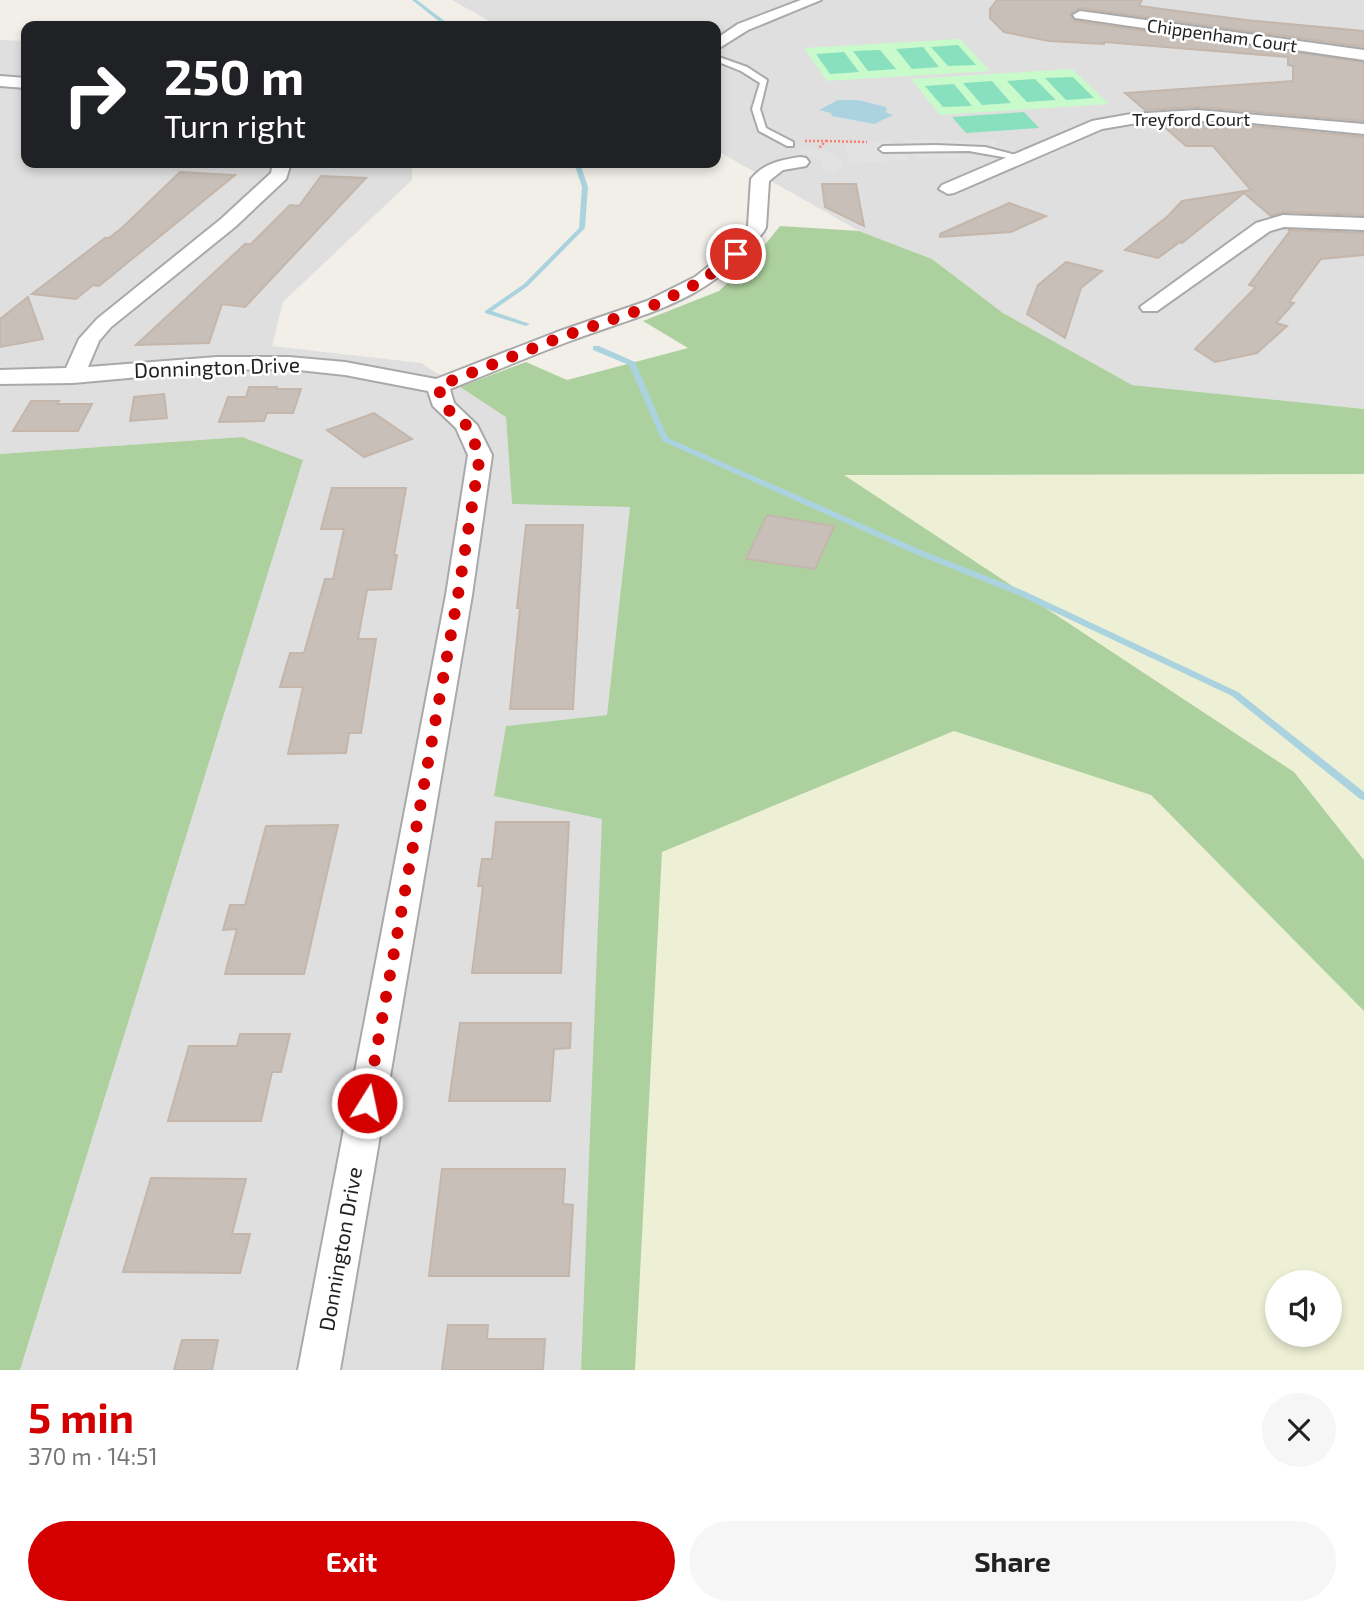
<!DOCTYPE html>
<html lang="en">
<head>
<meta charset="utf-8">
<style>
	:root { --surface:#fff; --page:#f6f6f6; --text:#222; --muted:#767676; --accent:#d40000 }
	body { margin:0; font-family:"Exo 2",sans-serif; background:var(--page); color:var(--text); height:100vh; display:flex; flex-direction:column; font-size:26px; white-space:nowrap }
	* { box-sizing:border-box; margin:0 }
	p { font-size:23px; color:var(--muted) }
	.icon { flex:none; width:38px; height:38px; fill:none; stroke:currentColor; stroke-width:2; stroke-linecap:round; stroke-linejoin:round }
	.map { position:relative; height:1370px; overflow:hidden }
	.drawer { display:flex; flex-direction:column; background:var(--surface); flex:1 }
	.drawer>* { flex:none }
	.guide { position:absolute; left:21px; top:21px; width:700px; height:147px; border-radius:14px; box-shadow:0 4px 10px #0003; background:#202124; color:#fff; overflow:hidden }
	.fabs { position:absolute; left:1265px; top:1270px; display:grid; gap:14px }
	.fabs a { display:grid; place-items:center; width:77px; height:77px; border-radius:50%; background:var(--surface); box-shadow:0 4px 10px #0003; font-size:35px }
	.pin { position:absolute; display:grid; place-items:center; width:60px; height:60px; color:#fff; margin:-30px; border:4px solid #fff; border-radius:50%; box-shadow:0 2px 7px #0007 }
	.me { position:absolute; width:77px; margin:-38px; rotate:10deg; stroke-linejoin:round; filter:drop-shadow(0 0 5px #0008) }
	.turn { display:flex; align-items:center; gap:24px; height:147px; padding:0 28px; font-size:32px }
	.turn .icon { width:91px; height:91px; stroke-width:2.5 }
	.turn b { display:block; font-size:49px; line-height:60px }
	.round { display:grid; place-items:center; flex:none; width:74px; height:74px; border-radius:37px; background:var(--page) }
	.overview { display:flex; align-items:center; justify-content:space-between; height:119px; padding:0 28px }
	h1 { font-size:42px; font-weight:700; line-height:52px; color:var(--accent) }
	.primary-button { display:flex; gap:14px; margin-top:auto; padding:14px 28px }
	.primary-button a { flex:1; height:80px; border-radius:42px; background:var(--accent); color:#fff; font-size:28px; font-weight:700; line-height:80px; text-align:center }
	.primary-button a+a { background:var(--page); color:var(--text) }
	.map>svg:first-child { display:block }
	.residential { fill:#e0dfdf }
	.farmland { fill:#eef0d5; fill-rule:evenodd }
	.forest { fill:#add19e }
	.park { fill:#c8facc }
	.pitch { fill:#88e0be }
	.parking { fill:#e2e2e2 }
	.water { fill:#aad3df }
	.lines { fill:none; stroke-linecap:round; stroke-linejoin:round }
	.stream { fill:#aad3df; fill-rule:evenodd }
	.building { fill:#c7bfb8; stroke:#c4b6ab; stroke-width:2 }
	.service-casing { stroke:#a9a9a9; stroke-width:4 }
	.minor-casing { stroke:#a9a9a9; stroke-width:4 }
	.path { stroke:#fa8072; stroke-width:2.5; stroke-dasharray:2 2; stroke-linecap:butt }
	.service { fill:#fff; fill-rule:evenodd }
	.minor { fill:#fff; fill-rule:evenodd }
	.route { stroke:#d40000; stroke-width:12; stroke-dasharray:0 21.6 }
	.labels { text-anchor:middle; stroke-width:5; stroke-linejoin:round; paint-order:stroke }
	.far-street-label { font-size:18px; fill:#222; stroke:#fff }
	.street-label { font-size:21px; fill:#222; stroke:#fff }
</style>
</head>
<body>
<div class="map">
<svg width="1364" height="1370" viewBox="0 0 1364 1370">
	<rect width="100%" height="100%" fill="#f2efe9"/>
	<g class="residential">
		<path d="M452,0H1364V409L1132,385L1003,313L932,259L859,231L716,150V26H498Z"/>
		<path d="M0,40L26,41V163H412V180L283,302L272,346L421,363L506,416L512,503L630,507L607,715L506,726L495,796L603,818L581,1370H20L302,461L242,437L0,454Z"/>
	</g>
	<g class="farmland">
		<path d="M1364,474V860L1294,772L842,475Z"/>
		<path d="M954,731L1151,795L1364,1011V1370H635L662,852ZM1278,1283H1330V1335H1278Z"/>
	</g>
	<g class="forest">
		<path d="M780,226L859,231L932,259L1003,313L1132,385L1364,409V474L844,475L1294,772L1364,860V1011L1151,795L954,731L662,852L635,1370H581L602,819L494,796L506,726L607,715L630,507L512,504L506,417L460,387L526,362L567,380L688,348L643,321L719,291L755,257Z"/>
		<path d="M242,437L303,460L20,1370H0V454Z"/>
	</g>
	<g class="park">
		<path d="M960,39L990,71L827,81L804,48Z"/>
		<path d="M1072,69L1109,104L940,115L911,79Z"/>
	</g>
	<g class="pitch">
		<path d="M958,45L976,65L948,66L931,47Z"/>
		<path d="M923,47L939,67L912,69L896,49Z"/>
		<path d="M880,50L896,69L868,71L853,51Z"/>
		<path d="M844,52L859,72L830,74L816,54Z"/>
		<path d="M1073,77L1094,98L1066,100L1045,78Z"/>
		<path d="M1035,79L1056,100L1027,102L1007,81Z"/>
		<path d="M992,81L1011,103L982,105L963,83Z"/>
		<path d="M954,84L972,106L943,107L925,86Z"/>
		<path d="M1024,112L1039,128L966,133L952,117Z"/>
	</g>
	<g class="parking">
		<path d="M905,140H995L998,148L970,151L966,153V157L919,159L911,153L906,154L909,160L851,163L844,144L892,141L895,146H902L906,144Z"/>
		<path d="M804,147L828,152L842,161V167L835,174L821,170L822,160L799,153Z"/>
	</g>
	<path class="water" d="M838,100H858L886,107L887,110L885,112L893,115L874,124L832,116L831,113L819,110Z"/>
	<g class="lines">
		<g class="stream">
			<path d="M412,0H417L451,26H445Z"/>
			<path d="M574,163H580L588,187L585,228L528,286L492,311L530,324L526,326L485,313V311L524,284L579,228L582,187Z"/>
			<path d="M593,346H599L635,362L668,438L921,550L1024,591L1238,692L1364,792V800L1360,799L1232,696L1018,595L915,554L662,441L629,365L593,350Z"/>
		</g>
	</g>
	<g class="building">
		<path d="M997,0H1142L1139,6L1246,20L1364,31V47L1080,8L1070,14L1075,21L1364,62V121L1197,107L1145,110L1125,93L1293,81V66L1288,65V57L1104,42V44L1049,41L1004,32L990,18V9Z"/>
		<path d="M1161,124H1231L1364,137V215L1283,212L1271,216L1244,193L1182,243L1180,242L1158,258L1125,250L1168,216L1182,201L1251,190L1213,146H1186Z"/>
		<path d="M180,172L235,175L99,286L93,285L76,299L32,294L105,238H109L123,227Z"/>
		<path d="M321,176L366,178L245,307L222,304L209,343L136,345L245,244H251L290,205L299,206Z"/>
		<path d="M822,184H856L864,226L825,207Z"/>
		<path d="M1009,203L1046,216L1011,232L940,237V234Z"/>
		<path d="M1288,230L1364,233V255L1321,259L1289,302L1294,303L1276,323L1287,326L1257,353L1215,362L1195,349L1256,287L1249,285L1290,231Z"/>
		<path d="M1066,262L1102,271L1081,288L1065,338L1027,314L1038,285Z"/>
		<path d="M28,297L43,339L0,347V319Z"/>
		<path d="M249,387H277L276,389H301L293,413H267L264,421L219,422L228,397H246Z"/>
		<path d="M164,394L167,418L130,421L134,397Z"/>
		<path d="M31,401H59L57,404H92L78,431H13Z"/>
		<path d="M374,413L412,439L364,457L327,430Z"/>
		<path d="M332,488H406L394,555H397L391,589L367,590L358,639H376L361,733H349L346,753L288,754L303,687H280L290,653H304L325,579H333L344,529H321Z"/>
		<path d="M767,515L834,526L815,569L746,559Z"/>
		<path d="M526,525H583L573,709H510L520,608H517Z"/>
		<path d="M496,822H569L561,973H472L483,886H478L482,859H492Z"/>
		<path d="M338,825L304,974H225L237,929L223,930L230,905H245L266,826Z"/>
		<path d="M460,1023H571L570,1048L554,1049L550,1101H449Z"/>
		<path d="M240,1034H290L281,1072H272L261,1121H168L189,1046H237Z"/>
		<path d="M442,1169H565L563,1204L573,1205L569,1276H429Z"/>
		<path d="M151,1178L246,1179L232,1234H250L240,1273L123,1272Z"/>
		<path d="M448,1325H488L487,1339H545L543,1370H442Z"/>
		<path d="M182,1340H218L212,1370H174Z"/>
	</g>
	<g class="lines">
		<defs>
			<g id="service">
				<path d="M716,56L747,67L767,80L760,109L766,128L793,142V146H787L759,131L752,109L760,83L741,71L716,61Z"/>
				<path d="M936,145L985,147L1024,157L1020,160L969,151L883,152L879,149L883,146Z"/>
			</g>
			<g id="minor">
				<path d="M801,0H821L748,30L716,50V39L738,24Z"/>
				<path d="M1080,11L1364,50V60L1075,18L1073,15Z"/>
				<path d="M0,76L26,78V88L0,86Z"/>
				<path d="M1197,110L1364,124V134L1231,121H1164L1131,124L1102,129L954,193L948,194L939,189L942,185L1092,121L1131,114Z"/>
				<path d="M800,157L806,158L809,162L806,166L783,170L769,181L766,227L764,231C709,303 650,311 570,341C530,356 490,373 450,389L454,403L477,425L492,455L472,595L340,1370H298L446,595L468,455L456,428L433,406L428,391L345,375L289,369L217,370L73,383L0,384V370L66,368L79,339L97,319L221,219L271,173L273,163H291L286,179L235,227L111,327L99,341L88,367L217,357H289L345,362L436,379L557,332L647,301L695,277L729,250L748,226L751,179C764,163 781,160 800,157Z"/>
				<path d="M1283,215L1364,218V230L1284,227L1270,231L1157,311H1143L1140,307L1256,223Z"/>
			</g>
		</defs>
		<use href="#service" class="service-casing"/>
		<use href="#minor" class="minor-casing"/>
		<g class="path">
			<path d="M805,141H826L818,149"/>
			<path d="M826,141L867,142"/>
		</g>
		<use href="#service" class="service"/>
		<use href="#minor" class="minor"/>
	</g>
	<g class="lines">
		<path class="route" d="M367,1103L458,595L480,455L466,425L444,406L438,386L564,336L654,305L702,281L736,254"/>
	</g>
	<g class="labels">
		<g class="far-street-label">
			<text transform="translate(1222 36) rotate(8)" y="6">Chippenham Court</text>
			<text x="1191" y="126">Treyford Court</text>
		</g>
		<g class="street-label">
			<text transform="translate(217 368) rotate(-2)" y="7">Donnington Drive</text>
			<text transform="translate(341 1249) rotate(-80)" y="7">Donnington Drive</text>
		</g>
	</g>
</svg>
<div class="fabs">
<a><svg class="icon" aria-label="sound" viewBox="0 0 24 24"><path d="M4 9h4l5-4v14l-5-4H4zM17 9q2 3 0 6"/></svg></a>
</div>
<div class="pin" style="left:736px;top:254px;background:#d93025"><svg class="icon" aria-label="arrive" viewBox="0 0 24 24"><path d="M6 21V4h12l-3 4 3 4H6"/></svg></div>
<svg class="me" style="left:367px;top:1103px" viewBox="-20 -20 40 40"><circle r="17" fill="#d40000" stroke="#fff" stroke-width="3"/><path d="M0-11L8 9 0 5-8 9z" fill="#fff"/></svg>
<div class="guide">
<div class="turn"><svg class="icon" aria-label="right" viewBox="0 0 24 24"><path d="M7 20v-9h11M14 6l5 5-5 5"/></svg><div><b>250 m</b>Turn right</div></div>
</div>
</div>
<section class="drawer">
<div class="overview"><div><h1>5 min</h1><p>370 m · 14:51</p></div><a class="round"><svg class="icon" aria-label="close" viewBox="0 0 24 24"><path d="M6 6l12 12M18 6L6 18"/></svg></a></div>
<div class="primary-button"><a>Exit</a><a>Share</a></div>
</section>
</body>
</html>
